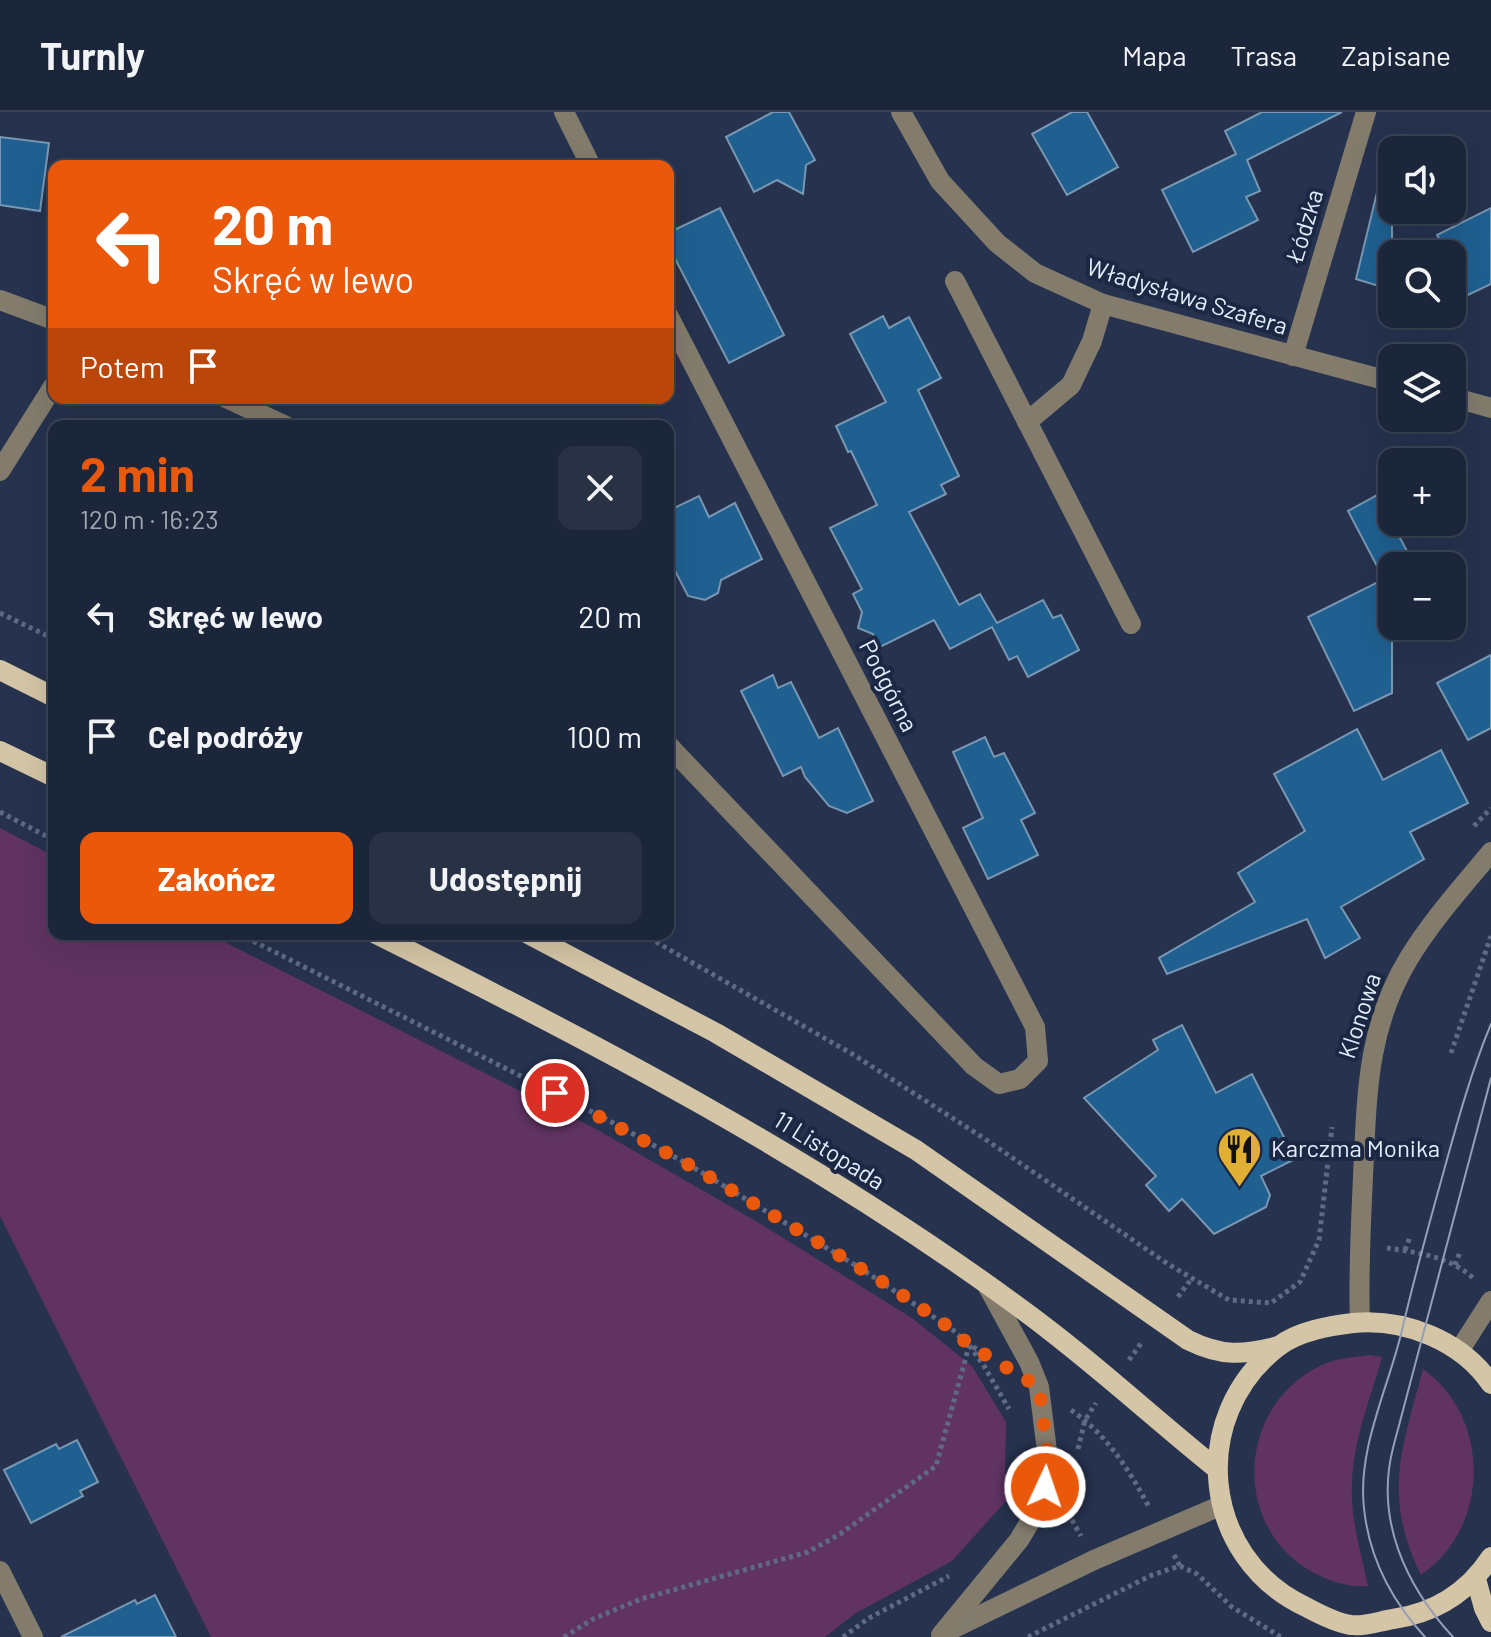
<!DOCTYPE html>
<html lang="pl">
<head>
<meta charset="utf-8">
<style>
	:root { --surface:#1c263a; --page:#293245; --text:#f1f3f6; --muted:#a0a5af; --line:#3a4354; --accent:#ea580c }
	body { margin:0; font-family:Barlow,sans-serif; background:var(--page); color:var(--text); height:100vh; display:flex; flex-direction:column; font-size:30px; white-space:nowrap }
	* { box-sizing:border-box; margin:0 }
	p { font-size:26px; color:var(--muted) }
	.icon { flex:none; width:44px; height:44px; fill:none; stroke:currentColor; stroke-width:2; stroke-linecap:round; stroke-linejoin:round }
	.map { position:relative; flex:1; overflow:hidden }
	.sheet { position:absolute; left:48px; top:308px; width:626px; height:520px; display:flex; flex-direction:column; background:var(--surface); border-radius:16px; box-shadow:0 8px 32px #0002,0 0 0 2px var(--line) }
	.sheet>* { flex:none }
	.hud { position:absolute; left:48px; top:48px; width:626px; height:244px; border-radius:16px; box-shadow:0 8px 32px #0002,0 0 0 2px var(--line); background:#ea580c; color:#fff; overflow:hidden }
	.fabs { position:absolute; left:1378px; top:24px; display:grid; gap:16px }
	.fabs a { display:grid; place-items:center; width:88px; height:88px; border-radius:16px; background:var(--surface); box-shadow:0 8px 32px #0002,0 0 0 2px var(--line); font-size:40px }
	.pin { position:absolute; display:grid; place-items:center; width:68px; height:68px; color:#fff; margin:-34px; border:4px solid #fff; border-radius:50%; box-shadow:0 2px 8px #0007 }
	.me { position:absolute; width:88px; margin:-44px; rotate:3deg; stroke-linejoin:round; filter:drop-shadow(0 0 6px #0008) }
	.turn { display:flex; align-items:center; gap:28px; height:168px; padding:0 32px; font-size:36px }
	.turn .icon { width:104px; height:104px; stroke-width:2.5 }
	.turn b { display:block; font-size:56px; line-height:68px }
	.then { display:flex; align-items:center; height:76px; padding:0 32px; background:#0003; gap:16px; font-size:30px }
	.round { display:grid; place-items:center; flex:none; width:84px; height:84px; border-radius:16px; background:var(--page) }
	.head { display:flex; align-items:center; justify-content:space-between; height:136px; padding:0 32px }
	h1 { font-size:48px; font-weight:700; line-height:60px; color:var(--accent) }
	.primary-button { display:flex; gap:16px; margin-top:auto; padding:16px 32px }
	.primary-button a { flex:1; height:92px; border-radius:16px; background:var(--accent); color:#fff; font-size:32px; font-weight:700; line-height:92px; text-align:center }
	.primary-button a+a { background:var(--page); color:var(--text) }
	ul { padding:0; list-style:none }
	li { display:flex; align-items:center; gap:24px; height:120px; padding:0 32px }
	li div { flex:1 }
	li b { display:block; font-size:30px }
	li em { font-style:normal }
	header { display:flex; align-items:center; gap:48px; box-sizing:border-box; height:112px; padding:0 40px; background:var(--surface); border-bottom:2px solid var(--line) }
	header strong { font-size:38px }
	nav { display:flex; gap:44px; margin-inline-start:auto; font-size:28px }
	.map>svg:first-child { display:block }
	.green { fill:#603362 }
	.building { fill:#1f6091; stroke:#7997b2; stroke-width:2 }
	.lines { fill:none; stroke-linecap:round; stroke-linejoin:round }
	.path { stroke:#5f6a84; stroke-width:5; stroke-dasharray:4 4; stroke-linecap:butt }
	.minor { stroke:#837c6d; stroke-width:20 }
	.major { stroke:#d4c5a6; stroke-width:20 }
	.tram { stroke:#969fb6; stroke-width:2 }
	.route { stroke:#ea580c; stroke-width:14; stroke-dasharray:0 25.2 }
	.labels { text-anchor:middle; stroke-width:8; stroke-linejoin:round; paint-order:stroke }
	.street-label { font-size:24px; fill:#e4ecff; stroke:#1c2843 }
	.poi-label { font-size:24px; fill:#e4ecff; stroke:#1c2843; text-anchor:start }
</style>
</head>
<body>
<header>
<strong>Turnly</strong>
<nav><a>Mapa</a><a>Trasa</a><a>Zapisane</a></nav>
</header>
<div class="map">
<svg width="1491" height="1525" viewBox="0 0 1491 1525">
	<rect width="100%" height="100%" fill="#26324e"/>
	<g class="green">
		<path d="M0,716L54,744V822H209L596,1017L756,1109L912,1206L972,1254L1006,1310L1005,1362L1014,1380L952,1449L856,1501L825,1525H211L0,1104Z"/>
		<path d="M1370,1243L1382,1245C1371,1285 1353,1329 1352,1371C1350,1406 1361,1440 1368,1474C1345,1476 1323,1467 1304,1455C1230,1405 1241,1290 1322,1253C1337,1246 1354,1245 1370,1243Z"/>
		<path d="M1423,1257C1491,1305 1491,1415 1421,1463C1382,1383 1402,1337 1423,1257Z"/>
	</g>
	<g class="building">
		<path d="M773,0H789L815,48L806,53L803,82L777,68L754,80L726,25Z"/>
		<path d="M1072,0H1087L1118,55L1067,83L1032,22Z"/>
		<path d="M1262,0H1342L1247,48L1260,79L1246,85L1258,108L1193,140L1162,78L1236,42L1225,19Z"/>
		<path d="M0,25L49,31L40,99L0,93Z"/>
		<path d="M1380,68L1392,69V178L1356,167Z"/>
		<path d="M720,96L784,223L729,251L668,133V121Z"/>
		<path d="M1491,96V172L1468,183L1452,153V142H1447L1437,123Z"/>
		<path d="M883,204L889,216L909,205L941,266L918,278L959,364L941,373L946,382L909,400L959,493L980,482L997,511L1043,488L1053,506L1061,503L1079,538L1028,565L1017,544L1009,548L992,515L950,537L934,508L880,535L873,522L858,516L862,500L853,482L862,477L830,416L877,393L851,339L848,340L836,314L886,290L850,222Z"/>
		<path d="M1377,383L1415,454H1377L1348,399Z"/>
		<path d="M699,384L709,405L735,391L762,447L721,468L718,481L705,488L688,484L668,445V399Z"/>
		<path d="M1392,463V581L1354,599L1308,505Z"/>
		<path d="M1491,543V616L1468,628L1437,571Z"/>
		<path d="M773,563L778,576L791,570L819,626L838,616L873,689L847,701L829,694L805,665L801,655L783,664L741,579Z"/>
		<path d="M1357,617L1383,668L1441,638L1468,691L1410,720L1424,747L1341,795L1360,826L1325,846L1307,807L1167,862L1159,846L1255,790L1238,761L1305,719L1274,662Z"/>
		<path d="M985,625L994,645L1004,641L1035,701L1021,708L1038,743L988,767L963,716L983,706L953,640Z"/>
		<path d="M1182,913L1216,981L1252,962L1295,1047L1261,1064L1270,1083L1266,1095L1214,1122L1182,1087L1169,1099L1146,1073L1156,1064L1084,986L1158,938L1153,928Z"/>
		<path d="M77,1328L98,1370L80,1379L83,1384L31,1411L4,1358L56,1332L59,1337Z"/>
		<path d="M155,1483L176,1525H61L135,1488L137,1492Z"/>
	</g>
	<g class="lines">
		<g class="path">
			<path d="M0,501L54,527"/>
			<path d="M0,700L54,728"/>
			<path d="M1474,714L1491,696"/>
			<path d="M239,822L606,1007L691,1054L860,1156L953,1218L969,1233L984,1254L1009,1297"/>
			<path d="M642,822L854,943L982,1025L1168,1152L1229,1188L1271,1191L1300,1170L1319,1128L1332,1015"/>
			<path d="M1451,941L1491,824"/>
			<path d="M1387,1136C1416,1140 1452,1145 1474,1167"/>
			<path d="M1405,1138L1410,1125"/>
			<path d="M1455,1153L1460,1140"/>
			<path d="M1178,1185L1192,1166"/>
			<path d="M973,1235L993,1246"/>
			<path d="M1129,1248L1142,1230"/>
			<path d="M1071,1298C1107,1323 1128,1356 1149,1395"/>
			<path d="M1078,1337L1085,1308L1096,1291"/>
			<path d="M1068,1401L1081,1424"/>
			<path d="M1174,1443L1180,1454"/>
			<path d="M564,1525L593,1507L641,1487L808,1440L840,1422L936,1354L969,1234"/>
			<path d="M843,1525L869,1506L949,1464"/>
			<path d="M1028,1525L1152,1463L1180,1454L1197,1462L1232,1495L1281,1525"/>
		</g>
		<g class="minor">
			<path d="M564,0L591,54"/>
			<path d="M901,0L940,69L997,131L1035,161L1103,192L1392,270"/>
			<path d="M955,169L1131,512"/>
			<path d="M0,188L54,208"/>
			<path d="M668,203L1035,915L1038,949L1020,967L999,972L974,954L668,633"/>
			<path d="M1293,244L1366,0"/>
			<path d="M1452,285L1491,296"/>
			<path d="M226,286L286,314"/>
			<path d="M1027,310L1071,273L1092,229L1103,192"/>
			<path d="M0,359L54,273"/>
			<path d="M1360,1210C1358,1161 1361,1113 1363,1064C1367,985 1366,917 1409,846C1432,808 1463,774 1491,740"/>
			<path d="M1459,1239L1491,1189"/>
			<path d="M0,1459L33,1525"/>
			<path d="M948,1519L1094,1448L1220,1394"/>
			<path d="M941,1523L1019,1428L1037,1398L1049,1355L1039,1275L1029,1250L987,1173"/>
		</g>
		<g class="major">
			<path d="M0,558L54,585"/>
			<path d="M0,639L54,665"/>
			<path d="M376,822C598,932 820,1049 1020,1196C1089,1246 1151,1304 1217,1357"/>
			<path d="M528,822L716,921L916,1038L1188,1228C1222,1245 1243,1243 1279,1234"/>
			<path d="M1491,1272C1462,1229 1405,1206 1353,1211C1329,1214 1299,1219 1279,1234C1187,1304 1201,1446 1306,1495C1319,1502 1336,1511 1351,1513C1363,1515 1380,1509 1393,1507C1435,1501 1468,1480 1491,1445"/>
			<path d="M1476,1467L1484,1496L1491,1510"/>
		</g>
		<g class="tram">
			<path d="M1425,1525C1392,1489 1369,1446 1364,1396C1357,1335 1390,1273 1403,1214C1415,1163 1429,1112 1443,1062C1457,1011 1471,960 1491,912"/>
			<path d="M1453,1525C1405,1473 1375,1407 1393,1336L1491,966"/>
		</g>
	</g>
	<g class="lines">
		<path class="route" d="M555,981L691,1054L816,1129L889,1174L953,1218L969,1233L1039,1275L1049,1355L1045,1375"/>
	</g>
	<defs>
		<symbol id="restaurant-pin" viewBox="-11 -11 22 30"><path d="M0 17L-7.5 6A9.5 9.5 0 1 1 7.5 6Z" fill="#e1af34" stroke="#1c2843"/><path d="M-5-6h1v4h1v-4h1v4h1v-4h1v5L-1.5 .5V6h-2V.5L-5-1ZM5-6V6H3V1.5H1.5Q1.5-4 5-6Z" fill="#111"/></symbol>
	</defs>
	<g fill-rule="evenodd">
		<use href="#restaurant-pin" x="1214" y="1012" width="51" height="69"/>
	</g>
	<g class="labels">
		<g class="street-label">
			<text transform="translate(1305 114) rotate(-73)" y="8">Łódzka</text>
			<text transform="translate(1187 185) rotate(17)" y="8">Władysława Szafera</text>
			<text transform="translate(888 574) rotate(63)" y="8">Podgórna</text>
			<text transform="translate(1360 904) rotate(-72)" y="8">Klonowa</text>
			<text transform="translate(829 1039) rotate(32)" y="8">11 Listopada</text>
		</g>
		<g class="poi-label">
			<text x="1271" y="1045">Karczma Monika</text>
		</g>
	</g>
</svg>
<div class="fabs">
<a><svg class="icon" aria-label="sound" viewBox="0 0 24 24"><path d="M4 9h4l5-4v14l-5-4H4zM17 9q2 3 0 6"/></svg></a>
<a><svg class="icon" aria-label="search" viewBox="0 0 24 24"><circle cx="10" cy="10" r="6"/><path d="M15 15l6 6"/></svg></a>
<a><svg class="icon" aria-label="layers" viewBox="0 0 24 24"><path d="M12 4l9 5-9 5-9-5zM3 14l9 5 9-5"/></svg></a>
<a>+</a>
<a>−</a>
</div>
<div class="pin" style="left:555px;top:981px;background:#d93025"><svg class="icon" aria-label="arrive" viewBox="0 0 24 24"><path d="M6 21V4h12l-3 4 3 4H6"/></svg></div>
<svg class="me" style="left:1045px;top:1375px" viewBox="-20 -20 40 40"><circle r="17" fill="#ea580c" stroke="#fff" stroke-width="3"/><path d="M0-11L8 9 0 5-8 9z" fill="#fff"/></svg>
<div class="hud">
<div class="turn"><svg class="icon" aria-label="left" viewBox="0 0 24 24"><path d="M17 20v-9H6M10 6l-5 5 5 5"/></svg><div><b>20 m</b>Skręć w lewo</div></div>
<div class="then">Potem<svg class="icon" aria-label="arrive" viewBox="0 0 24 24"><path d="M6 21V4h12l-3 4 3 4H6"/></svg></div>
</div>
<section class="sheet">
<div class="head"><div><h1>2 min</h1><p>120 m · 16:23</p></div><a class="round"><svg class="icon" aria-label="close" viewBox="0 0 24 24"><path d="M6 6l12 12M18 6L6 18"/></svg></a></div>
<ul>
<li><svg class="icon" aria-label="left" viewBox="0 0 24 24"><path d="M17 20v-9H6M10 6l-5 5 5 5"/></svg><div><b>Skręć w lewo</b></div><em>20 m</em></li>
<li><svg class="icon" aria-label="arrive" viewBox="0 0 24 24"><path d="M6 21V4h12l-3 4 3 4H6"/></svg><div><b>Cel podróży</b></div><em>100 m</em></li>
</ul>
<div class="primary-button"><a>Zakończ</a><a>Udostępnij</a></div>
</section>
</div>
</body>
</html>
